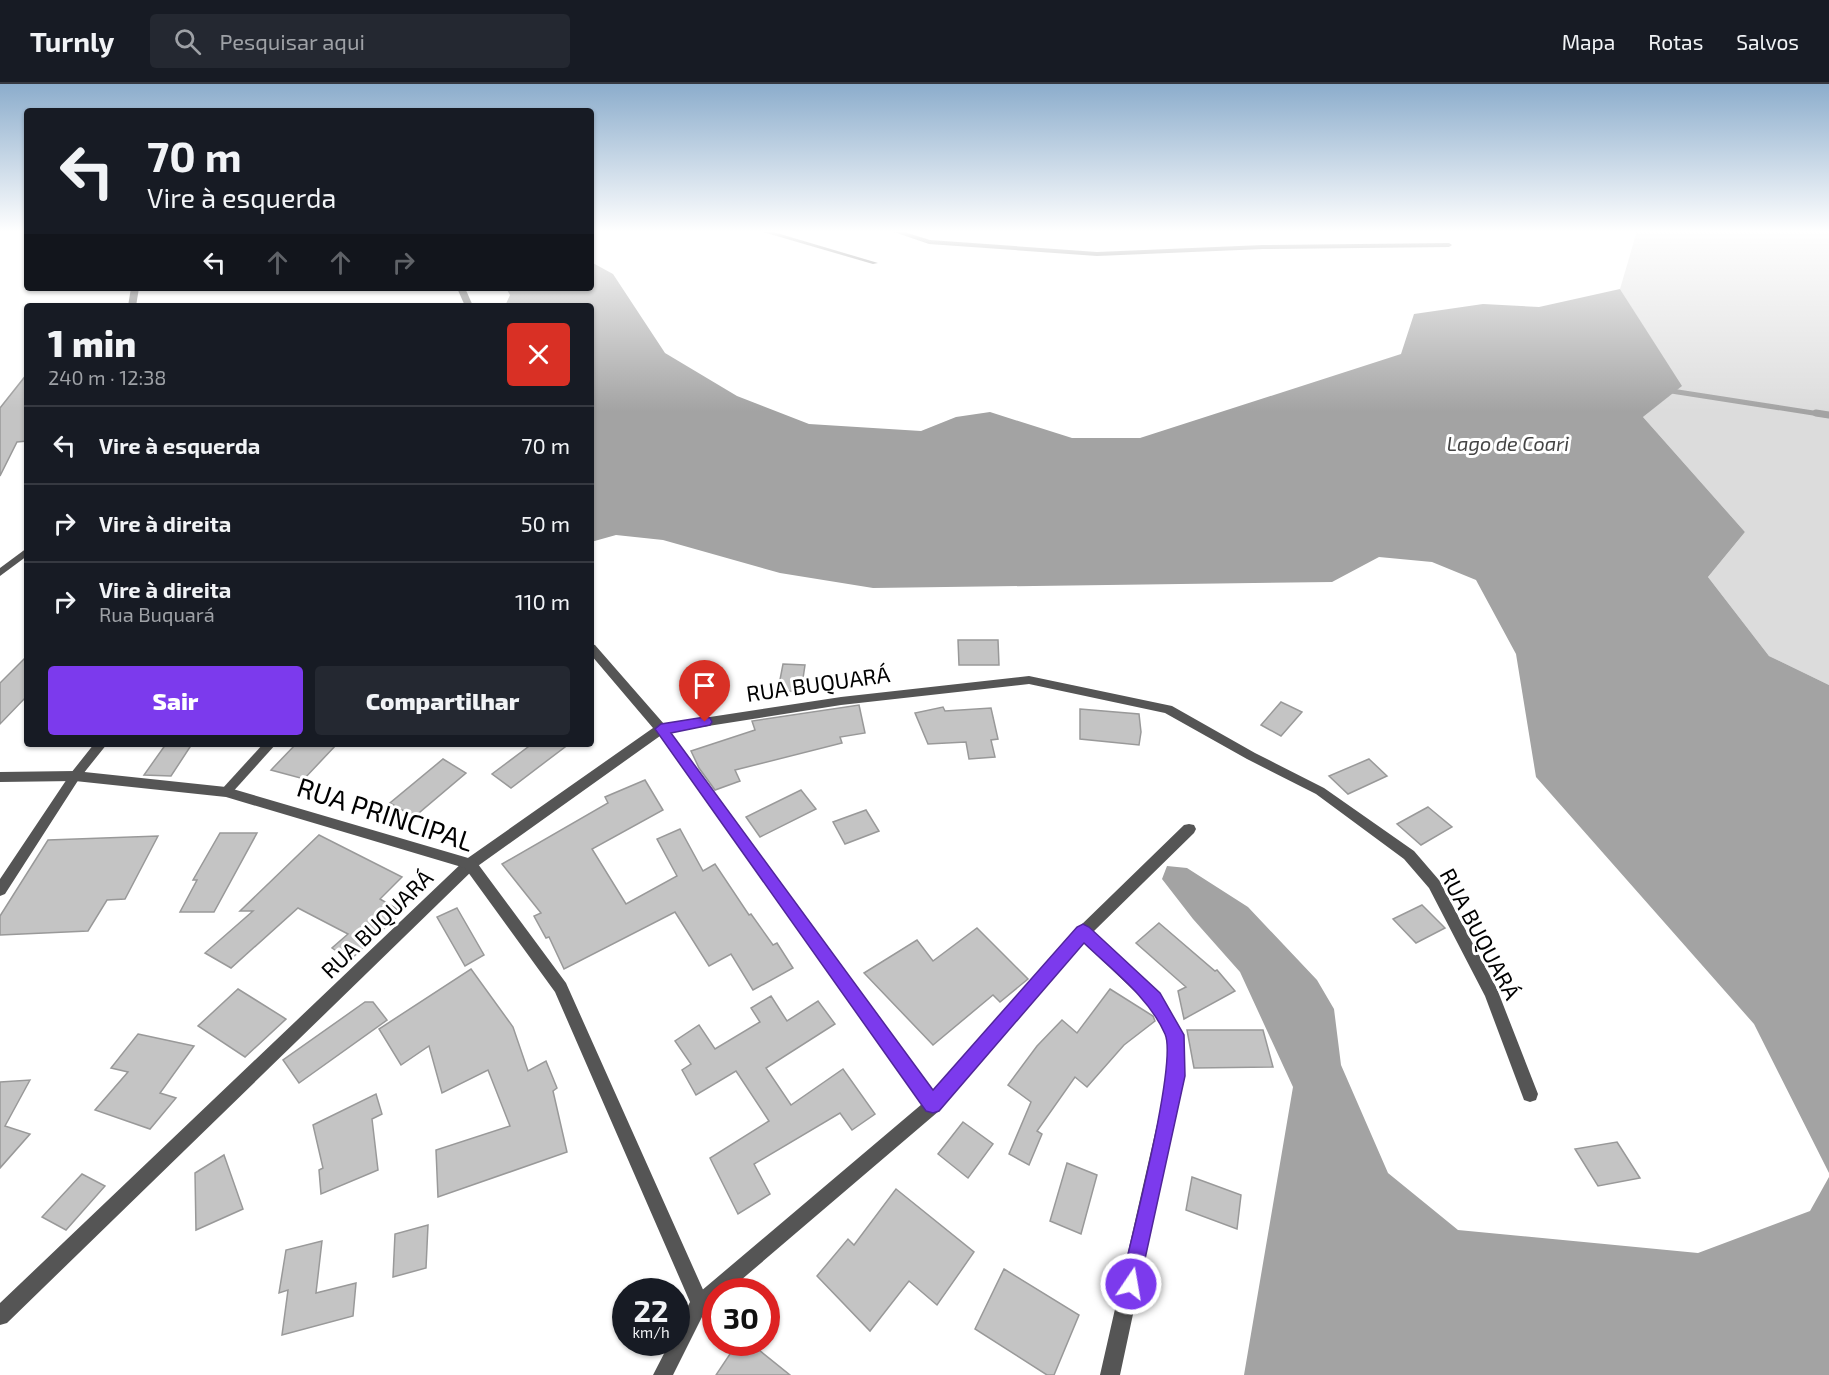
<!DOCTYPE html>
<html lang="pt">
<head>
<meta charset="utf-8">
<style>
	:root { --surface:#171b24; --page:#242831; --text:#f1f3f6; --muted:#9ea1a6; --line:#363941; --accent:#7c3aed }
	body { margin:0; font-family:"Exo 2",sans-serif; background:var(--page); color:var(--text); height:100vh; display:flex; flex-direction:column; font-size:22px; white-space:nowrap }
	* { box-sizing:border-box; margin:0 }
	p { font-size:20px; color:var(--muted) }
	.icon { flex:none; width:33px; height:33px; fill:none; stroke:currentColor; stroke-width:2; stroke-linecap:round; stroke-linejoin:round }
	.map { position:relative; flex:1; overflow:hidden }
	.details { position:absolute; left:24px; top:219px; width:570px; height:444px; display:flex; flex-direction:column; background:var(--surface); border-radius:6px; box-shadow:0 2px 4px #0004 }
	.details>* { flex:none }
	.banner { position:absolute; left:24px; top:24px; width:570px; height:183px; border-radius:6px; box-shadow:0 2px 4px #0004; background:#171b24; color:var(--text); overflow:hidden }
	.speed { position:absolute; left:612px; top:1194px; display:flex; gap:12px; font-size:30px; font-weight:700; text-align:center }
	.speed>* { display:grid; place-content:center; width:78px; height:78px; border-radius:50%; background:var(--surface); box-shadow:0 2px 4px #0004; line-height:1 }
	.speed small { font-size:15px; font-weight:400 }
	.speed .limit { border:9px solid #d22; background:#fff; color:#111 }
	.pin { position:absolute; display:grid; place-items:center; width:51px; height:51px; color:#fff; margin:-62px -26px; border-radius:50% 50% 50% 0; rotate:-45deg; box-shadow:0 0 6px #0007 }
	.pin .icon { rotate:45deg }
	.me { position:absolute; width:66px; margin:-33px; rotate:12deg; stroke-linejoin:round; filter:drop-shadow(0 0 4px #0008) }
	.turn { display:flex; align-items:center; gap:21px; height:126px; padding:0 24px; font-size:27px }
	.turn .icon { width:78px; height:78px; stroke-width:2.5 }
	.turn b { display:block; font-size:42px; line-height:51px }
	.lanes { display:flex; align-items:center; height:57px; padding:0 24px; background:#0003; justify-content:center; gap:30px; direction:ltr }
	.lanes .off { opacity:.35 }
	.round { display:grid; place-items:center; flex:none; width:63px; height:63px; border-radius:6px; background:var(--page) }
	.head { display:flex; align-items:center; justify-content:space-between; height:102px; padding:0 24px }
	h1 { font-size:36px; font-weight:800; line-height:45px }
	.cta { display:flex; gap:12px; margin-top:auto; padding:12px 24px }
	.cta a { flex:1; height:69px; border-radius:6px; background:var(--accent); color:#fff; font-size:24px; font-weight:800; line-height:69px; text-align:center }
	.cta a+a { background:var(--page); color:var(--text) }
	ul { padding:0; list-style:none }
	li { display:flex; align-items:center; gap:18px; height:78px; padding:0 24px; border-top:2px solid var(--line) }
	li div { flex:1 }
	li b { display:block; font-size:22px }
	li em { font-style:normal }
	header { display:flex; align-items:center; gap:36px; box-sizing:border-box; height:84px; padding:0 30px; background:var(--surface); border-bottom:2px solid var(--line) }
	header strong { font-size:28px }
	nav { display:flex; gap:33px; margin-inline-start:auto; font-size:21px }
	.search { width:420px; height:54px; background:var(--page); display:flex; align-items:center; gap:15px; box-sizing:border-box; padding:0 21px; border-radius:6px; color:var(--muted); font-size:22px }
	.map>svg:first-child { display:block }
	.green { fill:#dcdcdc }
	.water { fill:#a3a3a3 }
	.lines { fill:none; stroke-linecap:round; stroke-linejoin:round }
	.stream-far1 { stroke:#a3a3a3; stroke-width:5 }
	.stream { stroke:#a3a3a3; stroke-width:7 }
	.building { fill:#c4c4c4; stroke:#999; stroke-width:1.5 }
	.minor { fill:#555; fill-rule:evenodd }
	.tertiary { fill:#555; fill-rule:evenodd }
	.route { fill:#7c3aed; stroke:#51269a; stroke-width:1.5 }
	.labels { text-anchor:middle; stroke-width:6; stroke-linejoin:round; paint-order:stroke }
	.far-water-label { font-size:20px; font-style:italic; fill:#444; stroke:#fff }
	.street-label { font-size:22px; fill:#000; stroke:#fff }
	.near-street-label { font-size:27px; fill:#000; stroke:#fff }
</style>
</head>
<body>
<header>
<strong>Turnly</strong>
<div class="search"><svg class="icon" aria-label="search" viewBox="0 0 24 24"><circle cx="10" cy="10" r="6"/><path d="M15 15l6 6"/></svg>Pesquisar aqui</div>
<nav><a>Mapa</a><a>Rotas</a><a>Salvos</a></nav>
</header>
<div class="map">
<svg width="1829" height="1291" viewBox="0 0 1829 1291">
	<rect width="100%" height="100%" fill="#fff"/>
	<path class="green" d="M1637,147H1829V601L1769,572L1708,493L1745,448L1643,333L1681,302L1620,205Z"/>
	<g class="water">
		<path d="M591,178L613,190L665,269L737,312L809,340L921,347L956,333L990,328L1072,354H1140L1401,270L1414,230L1483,220L1539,223L1620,205L1682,302L1643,333L1745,448L1708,493L1769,572L1829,601V1089L1754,940L1536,693L1516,570L1476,496L1432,478L1379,473L1332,498L873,504L780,489L663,456L616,451L591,458V222H505L510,211L506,204H591Z"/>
		<path d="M1167,782L1187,784L1248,823L1317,896L1334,925L1341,981L1388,1089L1458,1146L1698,1169L1810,1127L1829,1093V1291H1244L1293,1003L1240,888L1193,835L1162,795Z"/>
	</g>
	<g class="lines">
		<path class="stream-far1" d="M1665,306L1826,331"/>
		<path class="stream" d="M1816,329L1829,331"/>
	</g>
	<g class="building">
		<path d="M27,290V357L17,358L0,392V324Z"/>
		<path d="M958,556H998L999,581H959Z"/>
		<path d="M27,572V612L0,640V599Z"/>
		<path d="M783,580L805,581L801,608L778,606Z"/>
		<path d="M1281,618L1302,628L1281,652L1261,641Z"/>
		<path d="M859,621L865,649L840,653L842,659L735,686L740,697L715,706L699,684L691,667L755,646L752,637Z"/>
		<path d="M943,623L945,627L991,624L998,655L991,656L995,673L969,675L966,658L928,660L915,629Z"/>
		<path d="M1080,625L1139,630L1141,648L1139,661L1080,655Z"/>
		<path d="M166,660H192L171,692L144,691Z"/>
		<path d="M296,660H337L304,695L271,686Z"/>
		<path d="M532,660H569L511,704L492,690Z"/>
		<path d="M443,675L466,689L414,733L390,719Z"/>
		<path d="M1369,675L1387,692L1348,710L1329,692Z"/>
		<path d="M645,696L663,726L592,765L626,820L677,792L657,755L680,745L703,787L715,780L749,831L751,830L773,861L777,859L793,884L753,906L731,870L709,882L675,828L564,885L549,853L546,854L534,832L541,829L502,780L608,719L605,713Z"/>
		<path d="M801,706L816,725L760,753L746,733Z"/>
		<path d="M1428,723L1452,743L1421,761L1397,740Z"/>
		<path d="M866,726L879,747L845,760L833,738Z"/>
		<path d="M220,749H257L214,828H180L197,796H193Z"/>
		<path d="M319,751L402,793L380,815L402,828L350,876L332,864L348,850L298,824L231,884L205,869L253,827H240Z"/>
		<path d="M158,752L125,815L107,816L88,847L0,851V832L48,756Z"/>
		<path d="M1422,821L1445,844L1416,859L1393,835Z"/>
		<path d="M457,824L484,871L465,882L437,833Z"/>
		<path d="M1159,839L1215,887L1217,886L1235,907L1184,935L1178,907L1186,903L1136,859Z"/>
		<path d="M977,844L1028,895L1000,918L993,911L933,961L864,889L917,856L933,877Z"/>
		<path d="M471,885L513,943L528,987L546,977L557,1004L553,1007L567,1068L438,1113L436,1066L510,1042L488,986L442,1009L429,962L401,981L379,945Z"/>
		<path d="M238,905L286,935L245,973L198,942Z"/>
		<path d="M1110,905L1153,932L1155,937L1124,961L1087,1003L1075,993L1037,1047L1042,1050L1029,1081L1009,1070L1031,1018L1008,1001L1037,962L1062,936L1077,949Z"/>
		<path d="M771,912L787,937L818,917L835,940L766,984L791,1021L843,985L875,1030L852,1046L840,1029L754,1080L770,1110L738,1130L710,1074L769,1037L736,987L696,1011L682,986L691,980L675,957L699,941L715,965L760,938L751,924Z"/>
		<path d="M365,918H373L387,936L299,999L283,976Z"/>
		<path d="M1187,946H1263L1273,983L1194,984Z"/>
		<path d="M138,950L194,962L160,1009L176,1014L150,1045L95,1026L128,988L111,984Z"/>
		<path d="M30,996L5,1042L30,1050L0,1084V998Z"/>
		<path d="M376,1010L382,1030L372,1035L378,1086L321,1110L319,1086L323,1084L313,1041Z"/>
		<path d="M963,1038L993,1060L968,1094L938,1070Z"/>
		<path d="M1617,1058L1640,1094L1598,1102L1575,1065Z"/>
		<path d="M224,1071L243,1125L196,1146L195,1089Z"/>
		<path d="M1067,1079L1097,1091L1081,1150L1050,1137Z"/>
		<path d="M82,1090L105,1102L66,1146L42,1133Z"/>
		<path d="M1192,1093L1241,1111L1237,1145L1186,1126Z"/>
		<path d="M896,1105L974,1168L937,1221L909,1197L870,1247L817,1192L848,1155L854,1161Z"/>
		<path d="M428,1141L426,1184L393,1193L395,1150Z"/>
		<path d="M322,1157L316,1209L356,1199L353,1232L282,1251L288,1206L279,1209L286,1166Z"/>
		<path d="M1004,1185L1079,1231L1054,1291H1047L975,1245Z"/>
		<path d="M738,1258H749L790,1291H716Z"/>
	</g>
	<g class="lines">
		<g class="minor">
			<path d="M759,147H770L878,179L873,180Z"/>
			<path d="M891,147H901L930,156L1097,168L1263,161L1449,159L1452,161L1449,163L1263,165L1097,172L929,160Z"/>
			<path d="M457,204H465L473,222H465Z"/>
			<path d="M591,560L595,561L664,640L841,613L1029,592L1172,622L1255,669L1324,704L1414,767L1439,796L1497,905L1538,1010L1536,1016L1530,1018L1524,1016L1485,912L1429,804L1404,775L1316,710L1247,675L1165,629L1029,600L841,621L670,648L934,1008L1078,844L1184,741L1189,740L1194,741L1196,745L1194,749L1093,848L1158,910L1183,951L1184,992L1120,1291H1100L1168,992L1167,952L1148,920L1083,858L939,1027L727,1208H716V1218L700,1228L694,1225L691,1219L694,1213L922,1020L660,652L475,784L7,1239L0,1241V1219L465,776L653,644L591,571Z"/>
			<path d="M94,660H107L79,695L5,810L0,812V795L71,689Z"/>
			<path d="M263,660H276L230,711H222L220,708L222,705Z"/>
		</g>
		<g class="tertiary">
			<path d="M131,204H139L136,222H128Z"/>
			<path d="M27,464V472L0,492V484Z"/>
			<path d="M75,687L226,703L475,776L566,899L709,1219L673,1291H653L670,1258H676V1245L690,1218L555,908L465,784L226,713L75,697L0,698V688Z"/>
		</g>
	</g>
	<linearGradient id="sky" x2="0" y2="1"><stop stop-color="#8cadcc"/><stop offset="0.45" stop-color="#fff"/><stop offset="1" stop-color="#fff" stop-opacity="0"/></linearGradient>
	<rect width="1829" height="328" fill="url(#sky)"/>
	<path class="route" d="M705,633L710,634L712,638L710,641L671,649L933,1006L1077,843L1083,840L1089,843L1160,909L1184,951L1185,992L1138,1207L1131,1210L1124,1207L1121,1200C1130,1158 1178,979 1165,950C1149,913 1112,886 1084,859L939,1027L933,1029L926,1027L655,645L661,640Z"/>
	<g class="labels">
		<g class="far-water-label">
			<text x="1508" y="367">Lago de Coari</text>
		</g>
		<g class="street-label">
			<text transform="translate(818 600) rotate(-8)" y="8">RUA BUQUARÁ</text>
			<text transform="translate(377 840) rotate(-44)" y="8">RUA BUQUARÁ</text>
			<text transform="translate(1480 850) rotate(62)" y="8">RUA BUQUARÁ</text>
		</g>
		<g class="near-street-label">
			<text transform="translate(385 731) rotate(18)" y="9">RUA PRINCIPAL</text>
		</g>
	</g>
</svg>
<div class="speed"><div>22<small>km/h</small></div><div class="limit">30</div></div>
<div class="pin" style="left:705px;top:638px;background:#d93025"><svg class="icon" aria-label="arrive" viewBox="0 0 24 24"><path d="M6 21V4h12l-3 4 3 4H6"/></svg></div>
<svg class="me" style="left:1131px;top:1200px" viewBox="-20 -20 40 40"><circle r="17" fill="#7c3aed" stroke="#fff" stroke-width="3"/><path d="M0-11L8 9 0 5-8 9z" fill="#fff"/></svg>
<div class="banner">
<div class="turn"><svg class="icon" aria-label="left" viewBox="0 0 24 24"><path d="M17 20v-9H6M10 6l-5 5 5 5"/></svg><div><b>70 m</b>Vire à esquerda</div></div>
<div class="lanes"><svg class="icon" aria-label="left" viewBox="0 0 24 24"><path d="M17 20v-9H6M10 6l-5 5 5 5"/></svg><svg class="icon off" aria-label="ahead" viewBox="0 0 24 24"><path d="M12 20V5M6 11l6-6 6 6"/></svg><svg class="icon off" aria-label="ahead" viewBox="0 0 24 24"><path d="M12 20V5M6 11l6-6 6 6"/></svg><svg class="icon off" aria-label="right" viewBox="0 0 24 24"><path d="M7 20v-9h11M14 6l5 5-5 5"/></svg></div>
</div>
<section class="details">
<div class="head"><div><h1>1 min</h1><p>240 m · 12:38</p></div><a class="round" style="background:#d93025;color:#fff"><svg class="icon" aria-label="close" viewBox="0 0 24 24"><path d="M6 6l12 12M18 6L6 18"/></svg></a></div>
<ul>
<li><svg class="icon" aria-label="left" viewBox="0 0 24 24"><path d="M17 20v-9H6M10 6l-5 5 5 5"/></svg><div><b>Vire à esquerda</b></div><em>70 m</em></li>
<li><svg class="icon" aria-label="right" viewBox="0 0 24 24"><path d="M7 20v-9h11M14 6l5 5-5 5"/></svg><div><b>Vire à direita</b></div><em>50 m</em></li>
<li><svg class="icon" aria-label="right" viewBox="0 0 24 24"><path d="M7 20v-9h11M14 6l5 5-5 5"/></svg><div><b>Vire à direita</b><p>Rua Buquará</p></div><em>110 m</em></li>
</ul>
<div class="cta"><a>Sair</a><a>Compartilhar</a></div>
</section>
</div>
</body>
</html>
